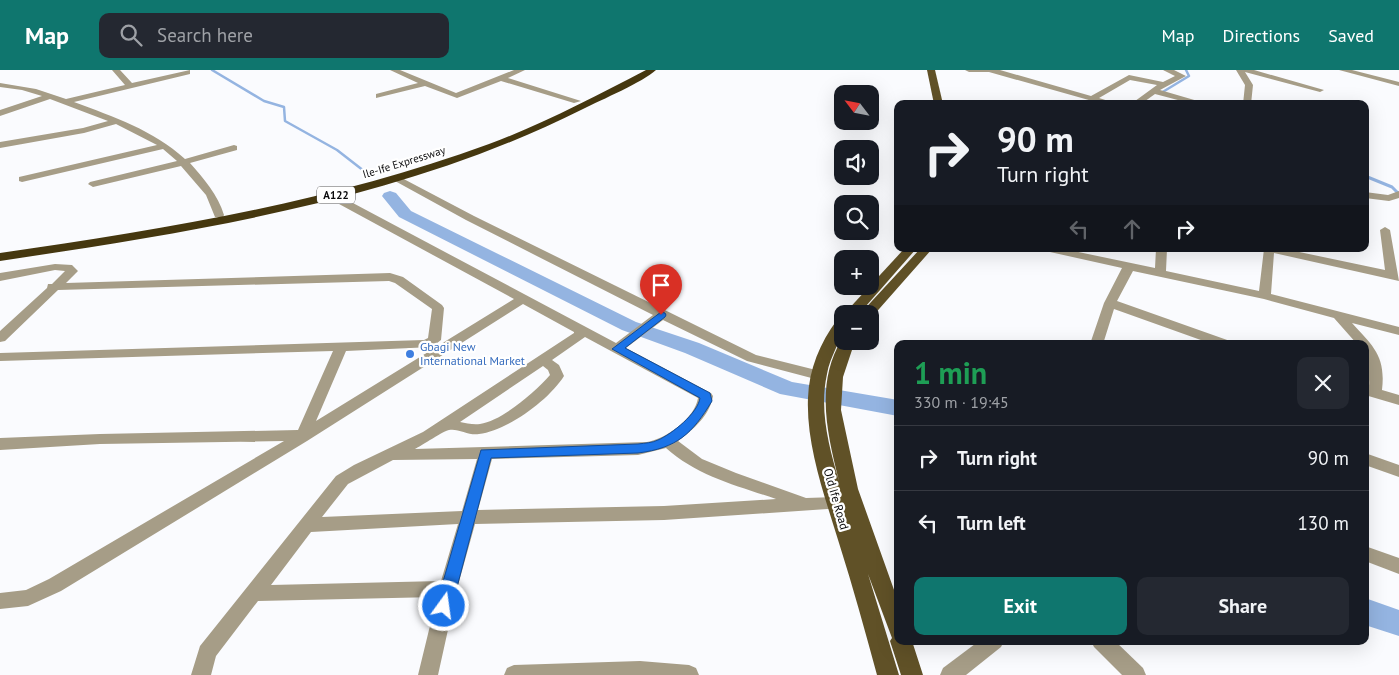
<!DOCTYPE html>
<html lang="en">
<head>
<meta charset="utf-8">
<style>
	:root { --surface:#171b24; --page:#242831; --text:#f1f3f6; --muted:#9ea1a6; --line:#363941; --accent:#0f766e }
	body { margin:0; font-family:"PT Sans",sans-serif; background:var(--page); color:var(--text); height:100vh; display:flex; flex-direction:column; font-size:19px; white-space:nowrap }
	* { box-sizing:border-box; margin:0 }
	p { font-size:16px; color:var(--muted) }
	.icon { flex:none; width:28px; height:28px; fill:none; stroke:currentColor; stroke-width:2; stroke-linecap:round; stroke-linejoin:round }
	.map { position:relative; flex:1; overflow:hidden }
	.side { position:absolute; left:894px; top:270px; width:475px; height:305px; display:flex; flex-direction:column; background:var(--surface); border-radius:10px; box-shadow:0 5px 20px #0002 }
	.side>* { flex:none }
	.guide { position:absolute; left:894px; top:30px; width:475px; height:152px; border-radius:10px; box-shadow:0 5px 20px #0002; background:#171b24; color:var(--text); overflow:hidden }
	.needle { width:32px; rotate:302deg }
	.tools { position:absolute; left:834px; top:15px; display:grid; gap:10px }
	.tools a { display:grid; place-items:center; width:45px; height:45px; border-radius:10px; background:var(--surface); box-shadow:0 5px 20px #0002; font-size:25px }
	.pin { position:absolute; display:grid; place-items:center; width:42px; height:42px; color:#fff; margin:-51px -21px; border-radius:50% 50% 50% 0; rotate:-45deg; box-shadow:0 0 5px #0007 }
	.pin .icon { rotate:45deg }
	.me { position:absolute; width:55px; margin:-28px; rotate:14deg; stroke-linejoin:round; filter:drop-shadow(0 0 4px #0008) }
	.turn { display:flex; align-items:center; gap:18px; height:105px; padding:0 20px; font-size:22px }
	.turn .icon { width:65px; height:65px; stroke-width:2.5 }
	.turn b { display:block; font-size:35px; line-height:42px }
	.lanes { display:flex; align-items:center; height:48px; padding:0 20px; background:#0003; justify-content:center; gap:25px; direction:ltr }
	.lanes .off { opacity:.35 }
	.round { display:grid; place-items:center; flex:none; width:52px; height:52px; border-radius:10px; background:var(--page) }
	.summary { display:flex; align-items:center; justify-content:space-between; height:85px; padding:0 20px }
	h1 { font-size:30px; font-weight:700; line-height:38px; color:#1e9e55 }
	.button { display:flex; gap:10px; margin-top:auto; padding:10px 20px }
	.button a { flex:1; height:58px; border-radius:10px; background:var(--accent); color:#fff; font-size:20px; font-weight:700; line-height:58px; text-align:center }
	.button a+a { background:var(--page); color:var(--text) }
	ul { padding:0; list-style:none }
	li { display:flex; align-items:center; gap:15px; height:65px; padding:0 20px; border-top:1px solid var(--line) }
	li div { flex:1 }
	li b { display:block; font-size:19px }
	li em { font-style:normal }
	header { display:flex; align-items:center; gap:30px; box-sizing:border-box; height:70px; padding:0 25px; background:var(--accent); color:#fff }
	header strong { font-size:24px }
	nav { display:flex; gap:28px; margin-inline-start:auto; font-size:18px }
	.search { width:350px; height:45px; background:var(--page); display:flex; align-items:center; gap:12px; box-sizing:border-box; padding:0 18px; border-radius:10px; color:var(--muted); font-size:19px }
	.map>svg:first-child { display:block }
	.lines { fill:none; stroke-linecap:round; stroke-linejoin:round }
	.stream-far1 { stroke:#94b4e1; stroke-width:2.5 }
	.stream { stroke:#94b4e1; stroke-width:3 }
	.river { fill:#94b4e1; fill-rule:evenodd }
	.street { fill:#a69d87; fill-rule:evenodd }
	.primary { fill:#605127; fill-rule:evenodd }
	.highway { fill:#45370f; fill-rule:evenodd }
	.route { fill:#1a73e8; stroke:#114b97 }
	.shop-dot { fill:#3f7fe0; stroke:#fff; stroke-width:2 }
	.labels { text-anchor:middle; stroke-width:4.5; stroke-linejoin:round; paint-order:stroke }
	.far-street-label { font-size:11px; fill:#0b0b0d; stroke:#fff }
	.shield { fill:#fff; stroke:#545456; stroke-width:1 }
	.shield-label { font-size:11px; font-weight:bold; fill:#0b0b0d }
	.shop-label { font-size:12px; fill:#366cbe; stroke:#fff; text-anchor:start }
	.street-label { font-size:12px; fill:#0b0b0d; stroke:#fff }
</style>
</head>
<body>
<header>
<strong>Map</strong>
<div class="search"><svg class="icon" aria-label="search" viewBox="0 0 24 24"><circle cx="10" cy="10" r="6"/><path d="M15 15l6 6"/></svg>Search here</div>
<nav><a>Map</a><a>Directions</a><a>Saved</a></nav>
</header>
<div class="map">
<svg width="1399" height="605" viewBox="0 0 1399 605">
	<rect width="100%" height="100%" fill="#fafbfe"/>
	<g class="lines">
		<g class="stream-far1">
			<path d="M212,0L264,31L284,37L285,51L337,80L364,101"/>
			<path d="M1161,23L1189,6L1186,0"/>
		</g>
		<path class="stream" d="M1365,106L1392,117L1399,124"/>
		<g class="river">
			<path d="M390,121L396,123L411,141L636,252L699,273L792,312L898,330V346L780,324L685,283L622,260L399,147L382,126L384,123Z"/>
			<path d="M1365,528L1399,540V566L1365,555Z"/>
		</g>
		<g class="street">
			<path d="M112,0H120L132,13L190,0V4L74,32C114,47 153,60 185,89L234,75L237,76V80L190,93C204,109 218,125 224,145L223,147H215L206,125L181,96L93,117L88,114L90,112L177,91L163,79L22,112L19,111V107L157,75L116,54L84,63L0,78V72L83,58L108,51L50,29L0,46V40L42,26L22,20L0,17V13L36,19L66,29L125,15Z"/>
			<path d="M390,0H400L456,23L514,0H525L508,8L581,31L574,33L501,11L457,28L425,16L376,28V24L418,13Z"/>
			<path d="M965,0H1000L1091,26L1129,5L1163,12L1175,6L1163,0H1174L1186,6L1160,20L1208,34H1193L1155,24L1141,34H1131L1157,15L1130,10L1099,28L1118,34H1103L989,2H969Z"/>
			<path d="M1236,0H1254L1324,20L1320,22L1245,2L1253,15L1251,34H1243L1245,15Z"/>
			<path d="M1339,0H1352L1399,12V16Z"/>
			<path d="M398,106L474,146L756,285L824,302L826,305L824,308L819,310L747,291L663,250L626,278L711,323L713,326C710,345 693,360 678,371L702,389L736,403L806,428L836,427L842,428L844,433L842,438L664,450L475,454L457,519L438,605H418L437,527L258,531L216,586L211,605H191L200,576L336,406L354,395L423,362L574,263V262L523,234L307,371L61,521L28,536L0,539V523L26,520L49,509L284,371L100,374L0,380V368L100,364L298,360L333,281L0,291V283L424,270L428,268L432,239L395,213L389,211L58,220L5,271L0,272V261L47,218L48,214H52L65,201L55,200L0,211V203L55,194L72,195L78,201L66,213L390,203L403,207L442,235L444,238L441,270L432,277L346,281L316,351L514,229L328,128V124H336L616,273L653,245L466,150L395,111L393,109ZM585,267L698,328C695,348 666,369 647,372L415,379C421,376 445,360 449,360C458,358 469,366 479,364C507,361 549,330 564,306L559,295L552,290ZM543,296L548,300L550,305C535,322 502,351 480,354C473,355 466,353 460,352ZM666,378C697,406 738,416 776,429L664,436L478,440L492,389L638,385ZM477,389L462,441L322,447L348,414L393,390ZM458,454L441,511L271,515L311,462Z"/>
			<path d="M1399,121V128L1389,131L1365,128V122L1388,125Z"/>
			<path d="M1385,157L1390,160L1399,211L1274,183L1271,224L1399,257V265L1352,253C1373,276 1386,286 1382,320L1399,325V335L1365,325V315L1369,316C1370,301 1365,288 1365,274H1357L1334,248L1264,229L1133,201L1117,231L1230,271L1231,274H1212L1114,239L1103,274H1090L1104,233L1122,198L1050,182L1044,179H1064L1155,198L1156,179H1167L1166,201L1259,221L1264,179H1285L1385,200L1380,160Z"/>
			<path d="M1365,383L1399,395V407L1365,395Z"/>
			<path d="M1365,476L1399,488V504L1365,491Z"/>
			<path d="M979,571H1004L1001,577L966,605H940L943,598Z"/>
			<path d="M1091,571H1115L1143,598L1146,605H1122L1094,577Z"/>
			<path d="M640,591L689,595L696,598L699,605H504L507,598L514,595Z"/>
		</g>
		<g class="primary">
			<path d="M927,0H935L943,34H934Z"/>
			<path d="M904,179H916L859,244H844Z"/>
			<path d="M920,179H932L872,247H870V244H860Z"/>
			<path d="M842,249C845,267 830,285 827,304C819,340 829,377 839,411C827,363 815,313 842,269V271H855L843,307L841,340L858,419L898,531V571H912L923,605H901L890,571L892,568L868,504L899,605H877C865,561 853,517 839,473C825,427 806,376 808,328C809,299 820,273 837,250Z"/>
		</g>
		<path class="highway" d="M646,0H656C643,12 601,30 583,39C402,130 198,161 0,191V183C166,159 331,132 489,74C543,54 594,27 646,0Z"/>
	</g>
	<path class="route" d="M661,242L665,243L666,245L665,247L625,278L710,323L712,331C692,364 677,378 638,383L491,388L452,536L450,541L444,543L439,541L436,536L481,380L638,374C645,373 652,373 658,370C672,364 698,343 700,328L612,279Z"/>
	<circle class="shop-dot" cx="410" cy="284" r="5"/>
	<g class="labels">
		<g class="far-street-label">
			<text transform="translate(404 92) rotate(-17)" y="4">Ile-Ife Expressway</text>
		</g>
		<rect class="shield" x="317" y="116.5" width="38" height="17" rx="4"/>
		<g class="shield-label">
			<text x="336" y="129">A122</text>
		</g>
		<g class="shop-label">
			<text x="420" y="281">Gbagi New<tspan x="420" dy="14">International Market</tspan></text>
		</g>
		<g class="street-label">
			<text transform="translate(836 429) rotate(74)" y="4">Old Ife Road</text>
		</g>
	</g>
</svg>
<div class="tools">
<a><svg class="needle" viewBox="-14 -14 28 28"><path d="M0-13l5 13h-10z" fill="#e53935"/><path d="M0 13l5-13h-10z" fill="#9ea1a6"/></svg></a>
<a><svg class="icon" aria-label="sound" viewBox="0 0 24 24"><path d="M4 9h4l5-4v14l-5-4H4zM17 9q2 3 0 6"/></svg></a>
<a><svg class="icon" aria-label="search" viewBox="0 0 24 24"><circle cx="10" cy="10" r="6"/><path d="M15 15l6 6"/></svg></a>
<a>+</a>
<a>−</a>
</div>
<div class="pin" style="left:661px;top:245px;background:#d93025"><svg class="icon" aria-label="arrive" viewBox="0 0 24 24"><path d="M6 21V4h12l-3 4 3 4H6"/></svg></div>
<svg class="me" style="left:444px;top:536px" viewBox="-20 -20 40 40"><circle r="17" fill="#1a73e8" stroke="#fff" stroke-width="3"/><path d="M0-11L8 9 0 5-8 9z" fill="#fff"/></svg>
<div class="guide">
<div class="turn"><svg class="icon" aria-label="right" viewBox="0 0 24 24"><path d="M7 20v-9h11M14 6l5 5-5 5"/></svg><div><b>90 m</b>Turn right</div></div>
<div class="lanes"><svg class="icon off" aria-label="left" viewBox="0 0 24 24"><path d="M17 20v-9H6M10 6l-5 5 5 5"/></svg><svg class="icon off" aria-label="ahead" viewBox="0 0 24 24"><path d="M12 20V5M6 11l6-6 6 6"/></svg><svg class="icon" aria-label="right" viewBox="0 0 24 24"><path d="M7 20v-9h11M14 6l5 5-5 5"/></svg></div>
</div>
<section class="side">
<div class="summary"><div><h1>1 min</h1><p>330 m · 19:45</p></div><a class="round"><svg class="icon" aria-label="close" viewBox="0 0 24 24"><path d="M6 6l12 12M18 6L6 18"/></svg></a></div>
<ul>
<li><svg class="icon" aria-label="right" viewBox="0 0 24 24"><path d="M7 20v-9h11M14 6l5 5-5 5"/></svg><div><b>Turn right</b></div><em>90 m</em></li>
<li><svg class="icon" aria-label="left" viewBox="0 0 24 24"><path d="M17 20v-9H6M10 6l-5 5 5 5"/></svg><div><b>Turn left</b></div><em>130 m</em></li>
</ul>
<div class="button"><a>Exit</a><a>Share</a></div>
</section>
</div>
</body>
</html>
